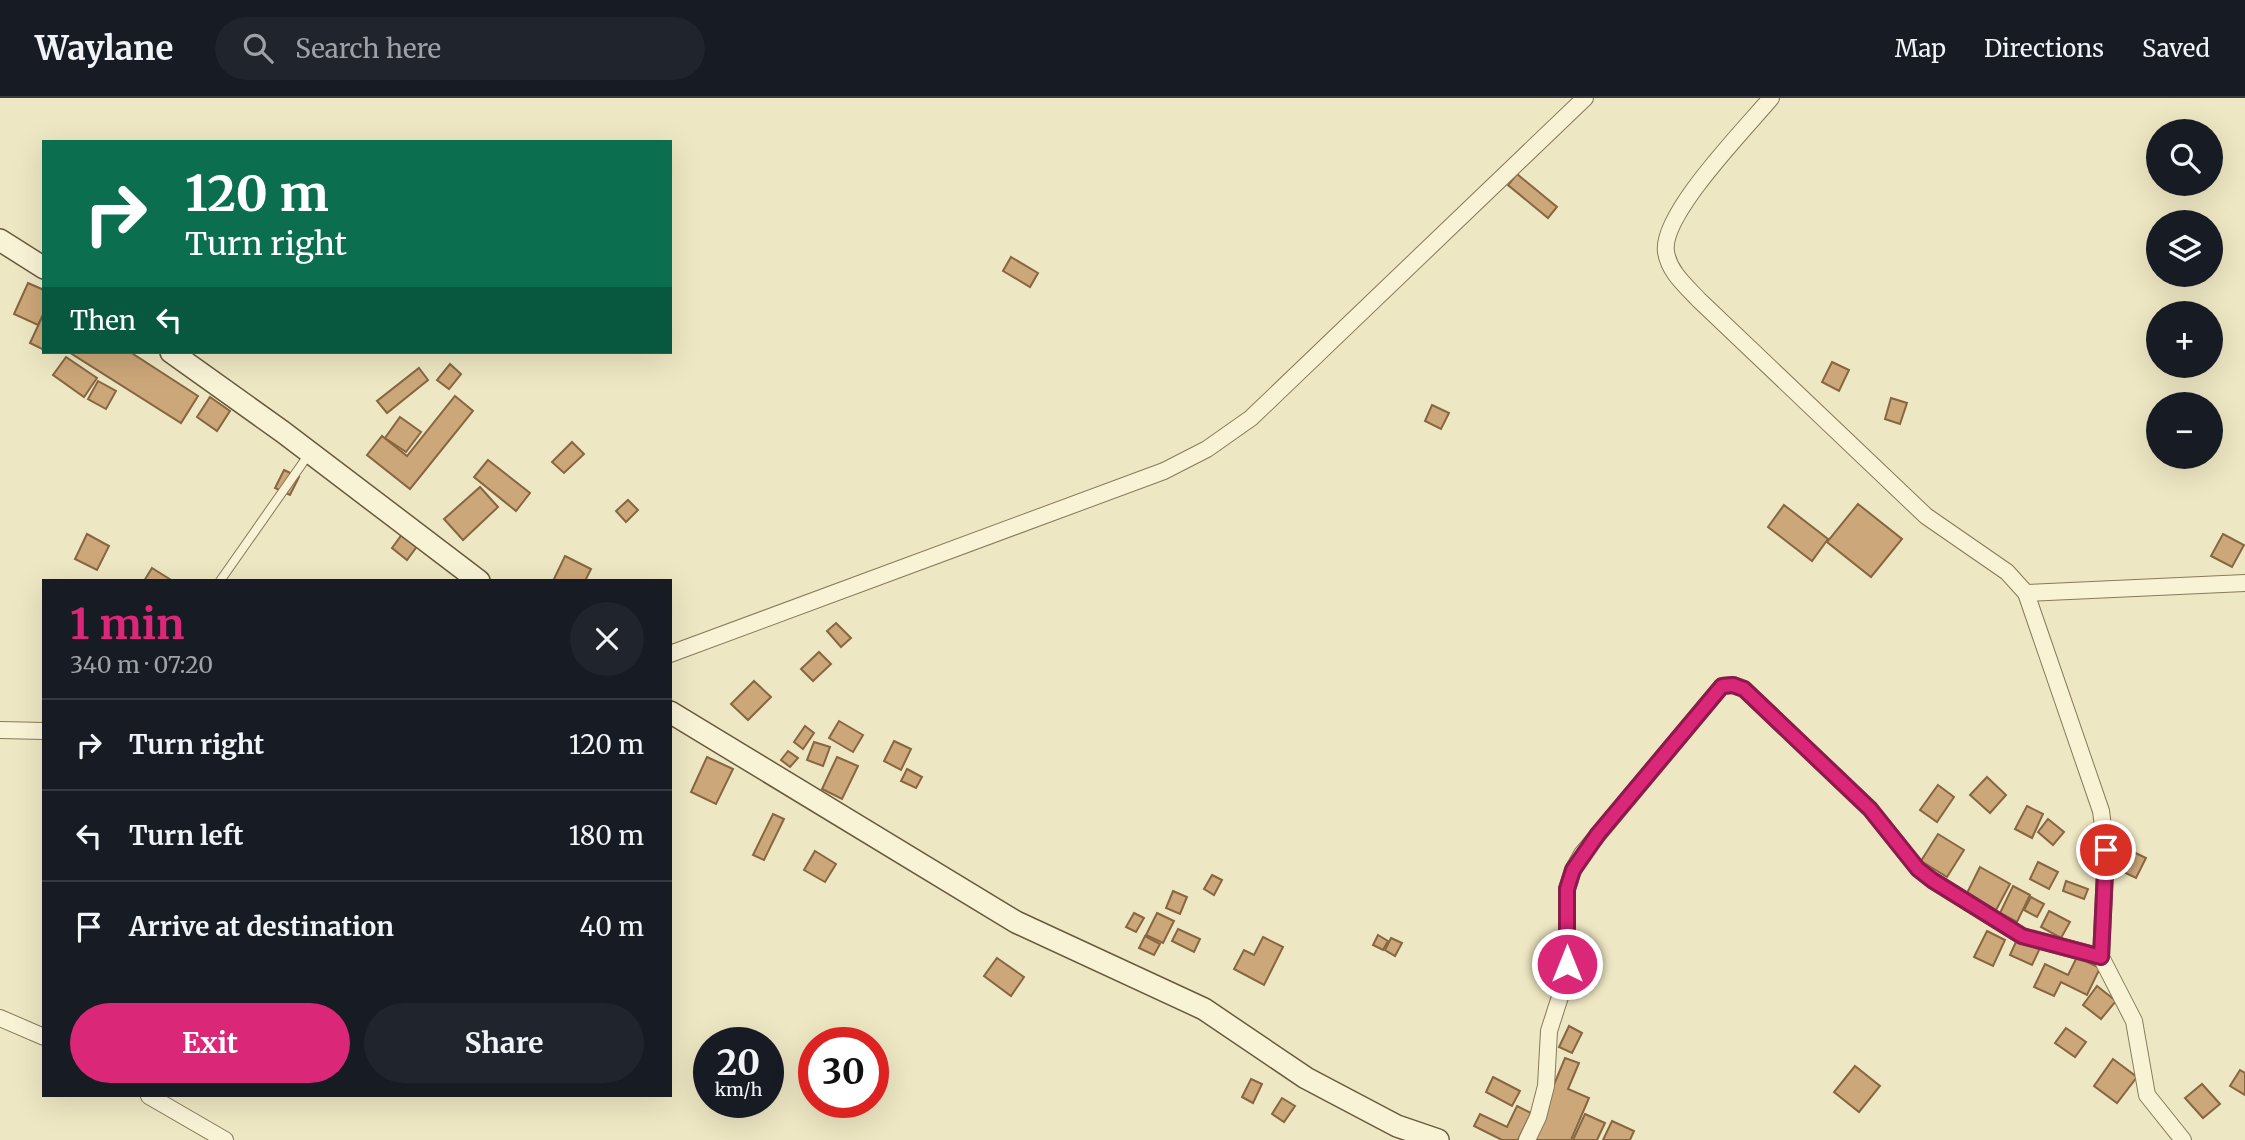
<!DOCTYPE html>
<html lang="en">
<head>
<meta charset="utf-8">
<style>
	:root { --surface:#171b24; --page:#20242c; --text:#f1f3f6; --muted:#9ea1a6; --line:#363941; --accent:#db2777 }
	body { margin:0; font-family:Merriweather,serif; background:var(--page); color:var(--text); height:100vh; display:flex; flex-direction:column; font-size:26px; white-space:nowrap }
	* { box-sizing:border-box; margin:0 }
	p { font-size:23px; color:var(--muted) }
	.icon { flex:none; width:38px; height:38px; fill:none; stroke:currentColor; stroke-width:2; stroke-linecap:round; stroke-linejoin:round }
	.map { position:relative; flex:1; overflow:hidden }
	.details { position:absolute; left:42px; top:481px; width:630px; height:518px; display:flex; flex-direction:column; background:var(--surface); border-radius:0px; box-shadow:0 7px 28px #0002 }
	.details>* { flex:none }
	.guide { position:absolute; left:42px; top:42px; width:630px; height:214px; border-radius:0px; box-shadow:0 7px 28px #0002; background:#0b6e4f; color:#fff; overflow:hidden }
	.tools { position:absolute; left:2146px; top:21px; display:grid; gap:14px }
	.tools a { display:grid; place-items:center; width:77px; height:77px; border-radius:50%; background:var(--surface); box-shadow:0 7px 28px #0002; font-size:35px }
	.speed { position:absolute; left:693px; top:929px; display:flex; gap:14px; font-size:35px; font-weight:700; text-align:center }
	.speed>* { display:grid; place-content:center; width:91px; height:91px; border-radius:50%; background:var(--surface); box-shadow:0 7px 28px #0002; line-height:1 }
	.speed small { font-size:18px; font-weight:400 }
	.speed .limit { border:10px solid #d22; background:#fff; color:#111 }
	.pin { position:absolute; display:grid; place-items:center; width:60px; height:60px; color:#fff; margin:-30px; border:4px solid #fff; border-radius:50%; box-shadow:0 2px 7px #0007 }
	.me { position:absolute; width:77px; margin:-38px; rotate:0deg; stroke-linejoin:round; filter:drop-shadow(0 0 5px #0008) }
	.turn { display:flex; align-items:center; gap:24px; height:147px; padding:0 28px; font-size:32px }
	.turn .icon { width:91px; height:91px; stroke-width:2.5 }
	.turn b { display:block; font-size:49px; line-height:60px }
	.then { display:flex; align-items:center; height:66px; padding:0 28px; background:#0003; gap:14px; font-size:26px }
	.round { display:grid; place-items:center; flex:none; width:74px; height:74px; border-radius:37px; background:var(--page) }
	.headline { display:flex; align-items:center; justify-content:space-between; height:119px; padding:0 28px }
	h1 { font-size:42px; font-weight:700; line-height:52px; color:var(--accent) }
	.primary-button { display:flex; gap:14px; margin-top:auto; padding:14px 28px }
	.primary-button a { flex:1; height:80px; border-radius:42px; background:var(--accent); color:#fff; font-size:28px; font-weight:700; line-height:80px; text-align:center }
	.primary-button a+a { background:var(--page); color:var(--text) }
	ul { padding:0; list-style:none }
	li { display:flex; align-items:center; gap:21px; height:91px; padding:0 28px; border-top:2px solid var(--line) }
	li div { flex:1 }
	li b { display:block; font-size:26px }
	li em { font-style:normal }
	header { display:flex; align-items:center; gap:42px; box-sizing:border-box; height:98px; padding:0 35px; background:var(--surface); border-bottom:2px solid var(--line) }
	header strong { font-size:33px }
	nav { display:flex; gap:38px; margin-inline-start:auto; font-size:24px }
	.search { width:490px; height:63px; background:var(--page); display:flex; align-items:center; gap:18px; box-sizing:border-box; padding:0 24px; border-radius:38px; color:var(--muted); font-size:26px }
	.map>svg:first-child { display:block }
	.building { fill:#cca779; stroke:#876640; stroke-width:2 }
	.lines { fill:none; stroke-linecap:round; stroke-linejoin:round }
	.lane-casing { stroke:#88795a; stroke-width:10 }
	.street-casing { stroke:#88795a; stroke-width:18 }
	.secondary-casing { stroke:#6a5a3d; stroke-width:24 }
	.lane { stroke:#f9f3d6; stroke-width:8 }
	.street { stroke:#f9f3d6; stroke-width:16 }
	.secondary { stroke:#f9f3d6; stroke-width:21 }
	.route-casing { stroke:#8e194d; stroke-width:18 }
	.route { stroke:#db2777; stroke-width:12 }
</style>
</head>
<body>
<header>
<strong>Waylane</strong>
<div class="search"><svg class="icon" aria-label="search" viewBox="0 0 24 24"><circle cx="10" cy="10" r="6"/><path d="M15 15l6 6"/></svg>Search here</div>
<nav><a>Map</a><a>Directions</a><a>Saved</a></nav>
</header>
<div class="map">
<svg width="2245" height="1042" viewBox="0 0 2245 1042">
	<rect width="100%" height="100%" fill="#eee7c3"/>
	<g class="building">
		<path d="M1517,76L1557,109L1548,120L1508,87Z"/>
		<path d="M1011,159L1038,175L1030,189L1003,173Z"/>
		<path d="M28,185L44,192V215L38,227L14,216Z"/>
		<path d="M44,215V252L30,245Z"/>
		<path d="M74,254H130L198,298L181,325L72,256Z"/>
		<path d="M66,259L97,280L84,299L53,277Z"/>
		<path d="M1832,264L1849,272L1839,293L1822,284Z"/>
		<path d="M450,266L461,276L449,291L437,282Z"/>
		<path d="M419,270L428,282L387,315L377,303Z"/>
		<path d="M98,283L116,293L106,311L88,301Z"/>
		<path d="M455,298L473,313L410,391L367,357L382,338L407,358Z"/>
		<path d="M210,299L230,313L217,333L197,319Z"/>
		<path d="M1891,300L1907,305L1900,326L1885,321Z"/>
		<path d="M1432,307L1449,315L1441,331L1425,323Z"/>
		<path d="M400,319L421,334L406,354L385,340Z"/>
		<path d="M572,344L584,356L564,375L552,364Z"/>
		<path d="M488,362L530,395L516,413L474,379Z"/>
		<path d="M284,372L299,379L290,397L275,390Z"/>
		<path d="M480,389L498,409L463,442L444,421Z"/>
		<path d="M628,402L638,412L626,424L616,413Z"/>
		<path d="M1858,406L1902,441L1871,479L1827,444Z"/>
		<path d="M1784,407L1828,441L1812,463L1768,429Z"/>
		<path d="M403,435L418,447L407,462L392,450Z"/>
		<path d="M87,436L109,448L97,472L75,461Z"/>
		<path d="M2223,436L2244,447L2232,469L2211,458Z"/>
		<path d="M565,458L591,471L585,483H553Z"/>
		<path d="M152,470L171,482L170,483H144Z"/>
		<path d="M836,525L851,540L841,549L827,533Z"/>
		<path d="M819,554L831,566L813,583L801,571Z"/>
		<path d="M754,583L771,599L748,622L731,606Z"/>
		<path d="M839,623L863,637L853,654L829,640Z"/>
		<path d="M805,628L814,635L803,651L794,644Z"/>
		<path d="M894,643L911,651L901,672L884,663Z"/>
		<path d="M814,644L830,649L823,668L807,662Z"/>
		<path d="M788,653L798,660L790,669L781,662Z"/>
		<path d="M707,659L733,671L716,706L691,694Z"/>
		<path d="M837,659L858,668L842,701L822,691Z"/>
		<path d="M907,671L922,679L916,690L901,683Z"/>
		<path d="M1987,679L2006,697L1990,715L1970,697Z"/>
		<path d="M1938,687L1954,699L1937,724L1920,712Z"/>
		<path d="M2027,708L2043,716L2032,740L2015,731Z"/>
		<path d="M773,716L784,721L764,762L753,757Z"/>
		<path d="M2048,721L2064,734L2053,747L2038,734Z"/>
		<path d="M1938,736L1964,752L1947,779L1921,763Z"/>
		<path d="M2123,749L2146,760L2136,780L2113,769Z"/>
		<path d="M815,753L836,766L825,784L804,772Z"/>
		<path d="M2038,764L2058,774L2049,791L2030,781Z"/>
		<path d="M1980,769L2010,786L1996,812L1967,795Z"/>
		<path d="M1212,777L1222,782L1214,797L1204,791Z"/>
		<path d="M2066,783L2088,791L2084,801L2063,793Z"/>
		<path d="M2013,788L2030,797L2017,824L2000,815Z"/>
		<path d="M1173,793L1187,799L1180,816L1166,810Z"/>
		<path d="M2031,799L2044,806L2037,819L2024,812Z"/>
		<path d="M2049,813L2070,824L2061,840L2041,829Z"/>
		<path d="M1134,815L1144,820L1136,834L1126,829Z"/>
		<path d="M1157,815L1174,823L1163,845L1146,837Z"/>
		<path d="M1178,831L1200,841L1194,854L1172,843Z"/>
		<path d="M1987,833L2005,842L1993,868L1974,859Z"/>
		<path d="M1378,837L1388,843L1383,852L1373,847Z"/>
		<path d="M2019,837L2041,848L2032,867L2010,857Z"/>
		<path d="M1145,838L1160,846L1154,857L1139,850Z"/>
		<path d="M1263,839L1283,849L1264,887L1234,871L1244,852L1254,857Z"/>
		<path d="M1391,840L1402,845L1395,858L1385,852Z"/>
		<path d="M2077,859L2100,870L2087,897L2061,884L2054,898L2034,889L2045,866L2068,877Z"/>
		<path d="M997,860L1024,879L1011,898L984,878Z"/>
		<path d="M2097,888L2116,903L2101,921L2083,907Z"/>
		<path d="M1569,928L1582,935L1572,955L1559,949Z"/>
		<path d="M2066,930L2086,944L2075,959L2055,945Z"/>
		<path d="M1565,960L1579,965L1568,991L1589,1000L1571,1042H1531Z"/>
		<path d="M2113,961L2137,979L2117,1005L2094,988Z"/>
		<path d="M1855,968L1880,988L1859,1014L1834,994Z"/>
		<path d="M2240,972L2245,975V997L2230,988Z"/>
		<path d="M1493,979L1520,993L1512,1008L1486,994Z"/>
		<path d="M1251,981L1262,986L1253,1005L1242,999Z"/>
		<path d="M2202,986L2220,1006L2203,1020L2185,1000Z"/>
		<path d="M1282,1000L1295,1008L1284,1024L1272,1016Z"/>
		<path d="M1517,1008L1531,1015L1518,1042H1502L1474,1028L1480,1016L1507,1029Z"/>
		<path d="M1585,1016L1605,1025L1597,1042H1573Z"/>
		<path d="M1612,1023L1634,1033L1630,1042H1603Z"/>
	</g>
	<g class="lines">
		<defs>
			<path id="lane" d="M220,483L309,356"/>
			<g id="street">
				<path d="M1771,0C1747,29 1660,117 1666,154C1669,174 1686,188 1699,202L1926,418L2007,474L2026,495L2101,713L2106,752L2101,859L2134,923L2147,997L2183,1042"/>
				<path d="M2026,495L2245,485"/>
				<path d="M670,556L1164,373L1207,351L1251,320L1585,0"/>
				<path d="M0,632L44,633"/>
				<path d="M0,920L44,939"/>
				<path d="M149,998L225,1042"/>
				<path d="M1527,1042L1538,1019L1546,988L1549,933L1567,877V791L1573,772L1582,756L1722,588L1733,587L1744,591L1870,711L1918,771L1932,782L2022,838L2101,859"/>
			</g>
			<g id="secondary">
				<path d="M0,142L44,170"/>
				<path d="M171,254L283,334L479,483"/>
				<path d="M670,614L1016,824L1204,911L1306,980L1397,1028L1438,1042"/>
			</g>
		</defs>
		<use href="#lane" class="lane-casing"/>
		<use href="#street" class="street-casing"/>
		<use href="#secondary" class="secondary-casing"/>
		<use href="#lane" class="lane"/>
		<use href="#street" class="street"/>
		<use href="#secondary" class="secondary"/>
	</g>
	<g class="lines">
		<defs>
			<path id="route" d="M1567,866V791L1573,772L1598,736L1722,588L1733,587L1744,591L1870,711L1918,771L1932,782L2022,838L2101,859L2106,752"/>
		</defs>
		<use href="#route" class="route-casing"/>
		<use href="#route" class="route"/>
	</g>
</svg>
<div class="tools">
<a><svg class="icon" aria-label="search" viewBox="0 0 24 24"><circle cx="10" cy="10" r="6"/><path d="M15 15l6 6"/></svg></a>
<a><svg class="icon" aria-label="layers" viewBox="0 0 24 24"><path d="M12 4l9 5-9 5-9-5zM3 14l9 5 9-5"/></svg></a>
<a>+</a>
<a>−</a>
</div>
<div class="speed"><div>20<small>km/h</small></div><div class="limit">30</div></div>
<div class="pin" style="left:2106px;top:752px;background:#d93025"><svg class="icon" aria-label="arrive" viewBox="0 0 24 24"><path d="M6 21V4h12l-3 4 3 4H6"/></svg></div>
<svg class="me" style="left:1567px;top:866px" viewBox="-20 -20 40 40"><circle r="17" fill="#db2777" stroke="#fff" stroke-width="3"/><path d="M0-11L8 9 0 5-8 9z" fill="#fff"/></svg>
<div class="guide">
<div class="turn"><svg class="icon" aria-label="right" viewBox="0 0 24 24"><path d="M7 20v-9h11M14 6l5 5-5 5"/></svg><div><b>120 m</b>Turn right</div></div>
<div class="then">Then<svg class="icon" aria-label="left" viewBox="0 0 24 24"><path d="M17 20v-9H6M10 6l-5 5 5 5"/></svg></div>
</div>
<section class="details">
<div class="headline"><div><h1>1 min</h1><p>340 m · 07:20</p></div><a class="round"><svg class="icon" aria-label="close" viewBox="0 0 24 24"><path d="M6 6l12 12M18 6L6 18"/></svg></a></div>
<ul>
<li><svg class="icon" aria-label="right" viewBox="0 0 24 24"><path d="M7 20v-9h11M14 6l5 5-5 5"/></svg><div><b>Turn right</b></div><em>120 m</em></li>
<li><svg class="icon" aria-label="left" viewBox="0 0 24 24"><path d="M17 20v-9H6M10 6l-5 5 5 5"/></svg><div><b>Turn left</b></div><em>180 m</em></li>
<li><svg class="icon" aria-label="arrive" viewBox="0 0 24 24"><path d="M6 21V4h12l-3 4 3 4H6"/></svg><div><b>Arrive at destination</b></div><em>40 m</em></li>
</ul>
<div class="primary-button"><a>Exit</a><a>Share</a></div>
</section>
</div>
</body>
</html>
